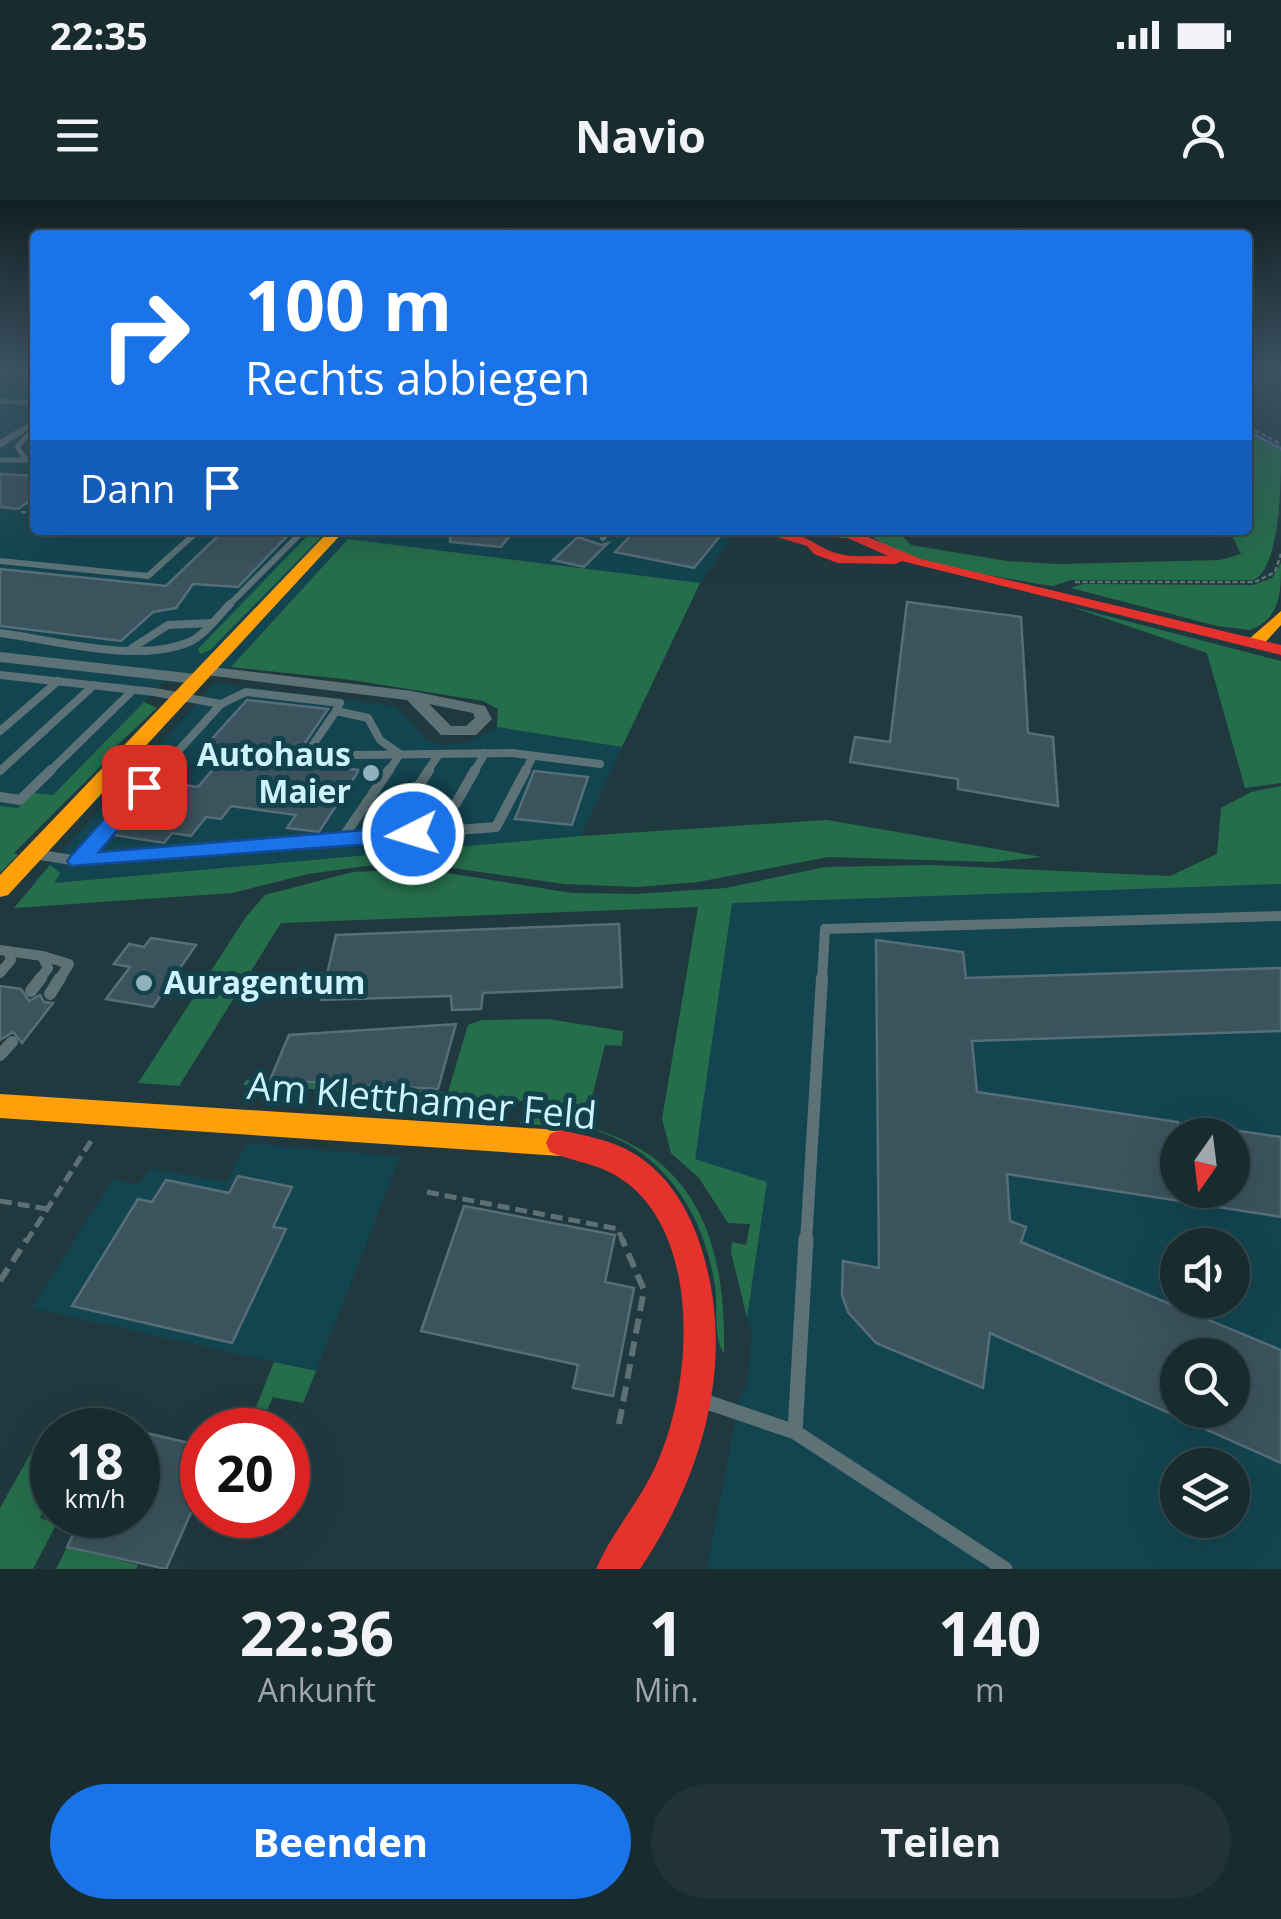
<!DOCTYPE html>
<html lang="de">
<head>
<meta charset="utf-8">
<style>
	:root { --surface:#182b2f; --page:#213337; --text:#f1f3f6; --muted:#9fa7aa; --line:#36474b; --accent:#1a73e8 }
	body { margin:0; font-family:"Open Sans",sans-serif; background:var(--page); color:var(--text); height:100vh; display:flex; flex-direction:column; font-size:38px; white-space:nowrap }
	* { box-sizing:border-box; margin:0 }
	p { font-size:32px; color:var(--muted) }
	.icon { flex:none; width:55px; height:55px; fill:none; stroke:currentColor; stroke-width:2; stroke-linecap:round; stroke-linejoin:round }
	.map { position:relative; height:1369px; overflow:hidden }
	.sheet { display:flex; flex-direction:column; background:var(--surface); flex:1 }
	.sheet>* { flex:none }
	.top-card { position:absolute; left:30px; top:30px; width:1222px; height:305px; border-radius:10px; box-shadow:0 10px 40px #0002,0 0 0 2px var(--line); background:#1a73e8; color:#fff; overflow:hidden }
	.needle { width:65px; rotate:194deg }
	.buttons { position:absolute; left:1160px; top:918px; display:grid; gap:20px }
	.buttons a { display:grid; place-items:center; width:90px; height:90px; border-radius:50%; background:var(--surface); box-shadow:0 10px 40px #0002,0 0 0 2px var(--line); font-size:50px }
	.speed { position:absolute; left:30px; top:1208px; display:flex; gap:20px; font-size:50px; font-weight:700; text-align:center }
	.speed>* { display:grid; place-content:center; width:130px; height:130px; border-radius:50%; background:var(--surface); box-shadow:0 10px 40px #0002,0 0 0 2px var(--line); line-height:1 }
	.speed small { font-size:25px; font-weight:400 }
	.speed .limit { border:15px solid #d22; background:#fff; color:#111 }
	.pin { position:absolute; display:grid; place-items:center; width:85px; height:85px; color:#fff; margin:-42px; border-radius:20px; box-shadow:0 5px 15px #0006 }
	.me { position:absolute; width:110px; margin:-55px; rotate:265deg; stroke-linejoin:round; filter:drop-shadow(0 0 8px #0008) }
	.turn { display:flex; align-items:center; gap:35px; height:210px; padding:0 50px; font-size:45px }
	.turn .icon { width:130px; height:130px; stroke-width:2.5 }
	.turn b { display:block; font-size:70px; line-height:85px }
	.then { display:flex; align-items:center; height:95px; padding:0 50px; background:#0003; gap:20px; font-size:38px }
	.eta { display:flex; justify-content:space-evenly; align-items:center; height:170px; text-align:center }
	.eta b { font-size:60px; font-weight:700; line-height:70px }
	.action { display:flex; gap:20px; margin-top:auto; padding:20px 50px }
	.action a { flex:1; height:115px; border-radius:60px; background:var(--accent); color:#fff; font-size:40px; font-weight:700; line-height:115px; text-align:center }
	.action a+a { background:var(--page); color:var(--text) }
	.status { display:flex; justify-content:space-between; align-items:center; height:70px; padding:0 50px; background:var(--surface); direction:ltr }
	.status svg { height:28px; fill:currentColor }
	header { display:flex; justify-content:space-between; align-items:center; height:130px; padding:0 50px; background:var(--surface); font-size:45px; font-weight:700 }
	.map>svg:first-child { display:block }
	.built { fill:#134551; fill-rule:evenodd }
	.green { fill:#256e4c }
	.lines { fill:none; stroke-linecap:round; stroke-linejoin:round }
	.stream { stroke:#5d66ba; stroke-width:2.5 }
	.building { fill:#3b535d; stroke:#566e78; stroke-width:2.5; fill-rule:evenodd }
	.path-far2 { stroke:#5c7076; stroke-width:2.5; stroke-dasharray:5 2.5; stroke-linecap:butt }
	.path-far1 { stroke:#5c7076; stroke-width:5; stroke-dasharray:12 6; stroke-linecap:butt }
	.path { stroke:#5c7076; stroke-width:6; stroke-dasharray:15 8; stroke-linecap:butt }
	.lane-far5 { stroke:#5c7277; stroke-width:5 }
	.lane-far4 { stroke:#5c7277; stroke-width:6 }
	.lane-far3 { stroke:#5c7277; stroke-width:8 }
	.lane-far2 { stroke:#5c7277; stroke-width:10 }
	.lane-far1 { stroke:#5c7277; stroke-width:12 }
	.lane { stroke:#5c7277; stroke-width:15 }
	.street { fill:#5c7277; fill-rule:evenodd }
	.slow { fill:#ff9f0a; fill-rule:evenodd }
	.jam { fill:#e5322d; fill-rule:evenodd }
	.route { fill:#1a73e8; stroke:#114b97; stroke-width:2.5 }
	.poi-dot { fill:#90b2bc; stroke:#13414c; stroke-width:4 }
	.labels { text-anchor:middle; stroke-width:10; stroke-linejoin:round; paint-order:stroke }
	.poi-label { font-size:32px; font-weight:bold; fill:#ccf3ff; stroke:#13414c; text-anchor:end }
	.near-street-label { font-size:38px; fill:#ccf3ff; stroke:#13414c }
</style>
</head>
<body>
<div class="status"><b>22:35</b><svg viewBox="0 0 49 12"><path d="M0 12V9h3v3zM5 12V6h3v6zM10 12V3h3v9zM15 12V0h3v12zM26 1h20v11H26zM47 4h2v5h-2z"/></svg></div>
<header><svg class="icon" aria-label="menu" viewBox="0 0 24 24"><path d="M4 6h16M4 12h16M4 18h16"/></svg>Navio<svg class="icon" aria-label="person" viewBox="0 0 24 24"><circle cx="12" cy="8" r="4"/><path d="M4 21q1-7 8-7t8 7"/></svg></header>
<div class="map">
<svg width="1281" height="1369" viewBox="0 0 1281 1369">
	<rect width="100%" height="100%" fill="#20393f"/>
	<g class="built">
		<path d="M0,168H35V330H737L700,383L348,339L231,467L165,481L0,650Z"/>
		<path d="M215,483L396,506L426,539L442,545L467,543L497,527L622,547L581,636L31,685Z"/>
		<path d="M1281,684V1369H707L740,1195L747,1188L752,1130L747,1118L767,983L695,959L732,703ZM1178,935H1232V990H1178ZM1178,1045H1232V1100H1178ZM1178,1155H1232V1210H1178ZM1178,1265H1232V1320H1178Z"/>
		<path d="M247,943L400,957L316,1171L32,1108L113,979L138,985L150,969L226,982Z"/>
	</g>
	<g class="green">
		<path d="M1248,230L1281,246C1281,281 1281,365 1254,380H1072L1053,386L1038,384C1001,376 885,362 868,330H904V338L911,345L1007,361L1058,364L1220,360L1241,354L1229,330H1248Z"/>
		<path d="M313,330H328L210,450L200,454L198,449Z"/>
		<path d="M348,339L700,383L622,547L497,527L498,509L483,501L352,480L231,467Z"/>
		<path d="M1281,363C1281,392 1281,418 1250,430L1217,426L1071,388L1083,384L1253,385L1272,378Z"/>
		<path d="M1069,406L1281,461V583L1245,588L1207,453Z"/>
		<path d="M144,502L157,508L113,549L116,551L14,653L18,655L0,673V606L18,608L33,593L53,595Z"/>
		<path d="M1281,586V684L732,703L695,959L767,982L747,1118L731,1052L732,1042L746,1045L750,1024L728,1023L699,978L671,953L662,919L698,707L281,723L179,886L138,883L246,717L265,695L353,672L423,669L572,693L636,694L726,688L825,667L930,665L1170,676L1217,654L1221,608L1251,592Z"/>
		<path d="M827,620L1042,657L993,662L828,657L698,682L637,687L564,684L403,661L308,674L232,693L14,708L50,665L60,673L54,683L581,636Z"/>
		<path d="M548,819L623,831L622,846L605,845L590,905L243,885L246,880L448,892L468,825L482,820Z"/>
		<path d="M522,917C672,927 727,1006 724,1153C713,1140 718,1106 715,1087C705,1012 659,942 581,927C561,923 540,926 520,924Z"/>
		<path d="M274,1162L316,1171L303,1203L273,1197L258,1230H247Z"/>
		<path d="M41,1235L52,1238V1294L40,1318L57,1323L33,1369H0V1308Z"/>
		<path d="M67,1347L138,1365L136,1369H56Z"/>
	</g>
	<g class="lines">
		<path class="stream" d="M1248,231L1281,249"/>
	</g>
	<g class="building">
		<path d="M0,274L35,276V297L18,309L0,307Z"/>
		<path d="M224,330H293L238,387L193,384L176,408L153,412L121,441L0,426V369L166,386Z"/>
		<path d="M451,330H514L501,347L450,342Z"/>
		<path d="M636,330H725L694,368L615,352Z"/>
		<path d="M578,337L601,345L608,343L584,367L553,360Z"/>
		<path d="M907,402L1021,417L1028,533L1053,537L1058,606L958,589V579L850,562L855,537L890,542Z"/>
		<path d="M247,500L328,509L292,562L359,570L319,632L287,628L296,615L231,606L221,619L206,617L191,636L172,633L164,643L113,635L162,582L198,587L225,555L201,551Z"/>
		<path d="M534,571L588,577L572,625L515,619Z"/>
		<path d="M619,724L622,787L483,793L481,809L452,810L451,796L321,800L336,735Z"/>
		<path d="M151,738L196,745L153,807L106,799L130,767L114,764L129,744L144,747Z"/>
		<path d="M876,740L963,752L966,778L1281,768V831L972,841L977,892L1178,922V990H1232V930L1281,937V1017L1007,974L1010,1021L1026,1027L1021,1042L1281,1150V1263L990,1133L983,1188L876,1143L848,1112L842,1095L843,1061L879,1068ZM1178,1155H1232V1210H1178Z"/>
		<path d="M0,786L21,789L29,801L40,795L44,802L53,803L22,843L13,832L0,840Z"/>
		<path d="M456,824L438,889L270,880L289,835Z"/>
		<path d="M238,976L292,987L273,1027L286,1029L232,1143L72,1106L138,999L152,1002L166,980L229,993Z"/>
		<path d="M464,1006L615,1035L605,1082L634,1088L613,1196L573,1188L578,1165L421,1131Z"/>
		<path d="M138,1231L202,1246V1288L166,1369L67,1347L83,1315H138Z"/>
	</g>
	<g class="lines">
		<g class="path-far2">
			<path d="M5,168L22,179H35"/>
			<path d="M1248,227L1281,244"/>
			<path d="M21,312L35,313"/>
			<path d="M1075,382H1255L1275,372L1281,354"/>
		</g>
		<g class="path-far1">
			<path d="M427,992L618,1029L623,1042"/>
			<path d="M0,1001L47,1009"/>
			<path d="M26,1042L93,938"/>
		</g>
		<g class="path">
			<path d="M0,1081L27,1039"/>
			<path d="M619,1224L644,1090L622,1039"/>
		</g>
		<g class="lane-far5">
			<path d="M0,201L35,203"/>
			<path d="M25,258L17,247L28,235"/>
			<path d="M0,260H35"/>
		</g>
		<g class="lane-far4">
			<path d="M603,338L609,330"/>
			<path d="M0,361L148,376L199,330"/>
			<path d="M228,406L304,330"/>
		</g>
		<g class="lane-far3">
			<path d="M0,433C54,440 138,464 189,442C205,435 218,416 230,404"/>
			<path d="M132,448L168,425L212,423"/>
			<path d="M0,475L154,492L221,504L246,492L340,503L336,511L368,518L380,540L400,554L388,572"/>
			<path d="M336,511L310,549L357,555L512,553L600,564"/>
			<path d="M0,531L58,481"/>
			<path d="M0,571L94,485"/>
			<path d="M49,572L133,490"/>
			<path d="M159,572L221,504"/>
			<path d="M427,572L439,554"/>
			<path d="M474,572L485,553"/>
			<path d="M525,572L533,556"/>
		</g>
		<g class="lane-far2">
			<path d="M0,597L20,600L51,570"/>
			<path d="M440,631L475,570"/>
			<path d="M386,636L429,570"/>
			<path d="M342,639L496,627L526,570"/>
			<path d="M34,654L78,661L342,639L389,570"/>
			<path d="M78,661L161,570"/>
			<path d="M0,750L42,756L48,768L39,780"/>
			<path d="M43,756L69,764L59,780"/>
			<path d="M0,773L11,760L8,751"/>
			<path d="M822,780L825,729L1281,716"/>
		</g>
		<g class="lane-far1">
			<path d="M31,791L41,778"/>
			<path d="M50,794L60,778"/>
			<path d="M0,855L12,842"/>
			<path d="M806,1042L822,778"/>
		</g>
		<g class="lane">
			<path d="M701,1200L795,1232L1005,1369"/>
			<path d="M795,1232L806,1039"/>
		</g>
		<g class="street">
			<path d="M35,219V226L0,248V240Z"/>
			<path d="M0,452L196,474L204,479L196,484L0,462Z"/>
			<path d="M204,466L412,491L485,506L492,519L476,535H441L407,500L199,474V468ZM429,504L473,513L475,518L466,526H451Z"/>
		</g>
		<g class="slow">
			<path d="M330,330H345L8,695L0,697V675Z"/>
			<path d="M1281,411V425L1261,447H1249V439Z"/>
			<path d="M0,894L560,930L570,934L574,943L570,952L560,956L0,918Z"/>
		</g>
		<g class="jam">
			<path d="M754,330H851L921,359L1281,445V455L902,361L895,364L838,363L814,354L807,346ZM796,335L848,338L888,356C873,355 854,358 840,354C823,351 813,339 796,335Z"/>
			<path d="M560,930C592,937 626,943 651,966C678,989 695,1024 704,1057C735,1166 702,1277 640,1369H596C612,1332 641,1300 657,1263C692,1186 702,1041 627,983C603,964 577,963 550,952L546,943L550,934Z"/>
		</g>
	</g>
	<linearGradient id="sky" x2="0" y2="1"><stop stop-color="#121f23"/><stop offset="0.47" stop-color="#3c5463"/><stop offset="1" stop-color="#3c5463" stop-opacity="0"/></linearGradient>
	<rect width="1281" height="360" fill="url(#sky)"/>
	<path class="route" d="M144,581L154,587L99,652L413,626L424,634L413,641L71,666L67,661L71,656L136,583Z"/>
	<g class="poi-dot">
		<circle cx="371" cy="573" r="10"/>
		<circle cx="144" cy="783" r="10"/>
	</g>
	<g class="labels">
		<g class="poi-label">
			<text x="351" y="566">Autohaus<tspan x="351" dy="37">Maier</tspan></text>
			<text x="164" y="794" text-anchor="start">Auragentum</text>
		</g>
		<g class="near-street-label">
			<text transform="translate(422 901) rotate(5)" y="13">Am Kletthamer Feld</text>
		</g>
	</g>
</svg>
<div class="buttons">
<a><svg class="needle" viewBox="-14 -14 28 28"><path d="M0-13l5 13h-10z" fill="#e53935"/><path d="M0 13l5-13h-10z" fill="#9fa7aa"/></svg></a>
<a><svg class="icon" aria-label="sound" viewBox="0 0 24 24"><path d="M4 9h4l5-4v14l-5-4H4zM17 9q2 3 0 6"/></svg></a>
<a><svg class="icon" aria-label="search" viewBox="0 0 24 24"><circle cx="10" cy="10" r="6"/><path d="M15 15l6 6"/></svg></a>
<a><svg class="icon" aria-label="layers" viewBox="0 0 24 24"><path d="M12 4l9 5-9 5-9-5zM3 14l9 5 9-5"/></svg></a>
</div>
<div class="speed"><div>18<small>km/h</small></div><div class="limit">20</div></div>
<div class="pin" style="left:144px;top:587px;background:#d93025"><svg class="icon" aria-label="arrive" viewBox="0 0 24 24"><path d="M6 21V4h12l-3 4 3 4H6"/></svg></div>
<svg class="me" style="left:413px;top:634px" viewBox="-20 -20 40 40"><circle r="17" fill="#1a73e8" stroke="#fff" stroke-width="3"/><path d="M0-11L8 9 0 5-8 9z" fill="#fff"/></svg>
<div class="top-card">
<div class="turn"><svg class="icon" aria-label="right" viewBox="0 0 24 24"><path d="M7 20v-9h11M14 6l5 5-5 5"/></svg><div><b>100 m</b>Rechts abbiegen</div></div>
<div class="then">Dann<svg class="icon" aria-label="arrive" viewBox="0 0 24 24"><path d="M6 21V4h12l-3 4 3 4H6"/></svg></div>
</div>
</div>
<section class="sheet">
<div class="eta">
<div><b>22:36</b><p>Ankunft</p></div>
<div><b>1</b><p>Min.</p></div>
<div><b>140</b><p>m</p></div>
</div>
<div class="action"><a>Beenden</a><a>Teilen</a></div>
</section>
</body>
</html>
